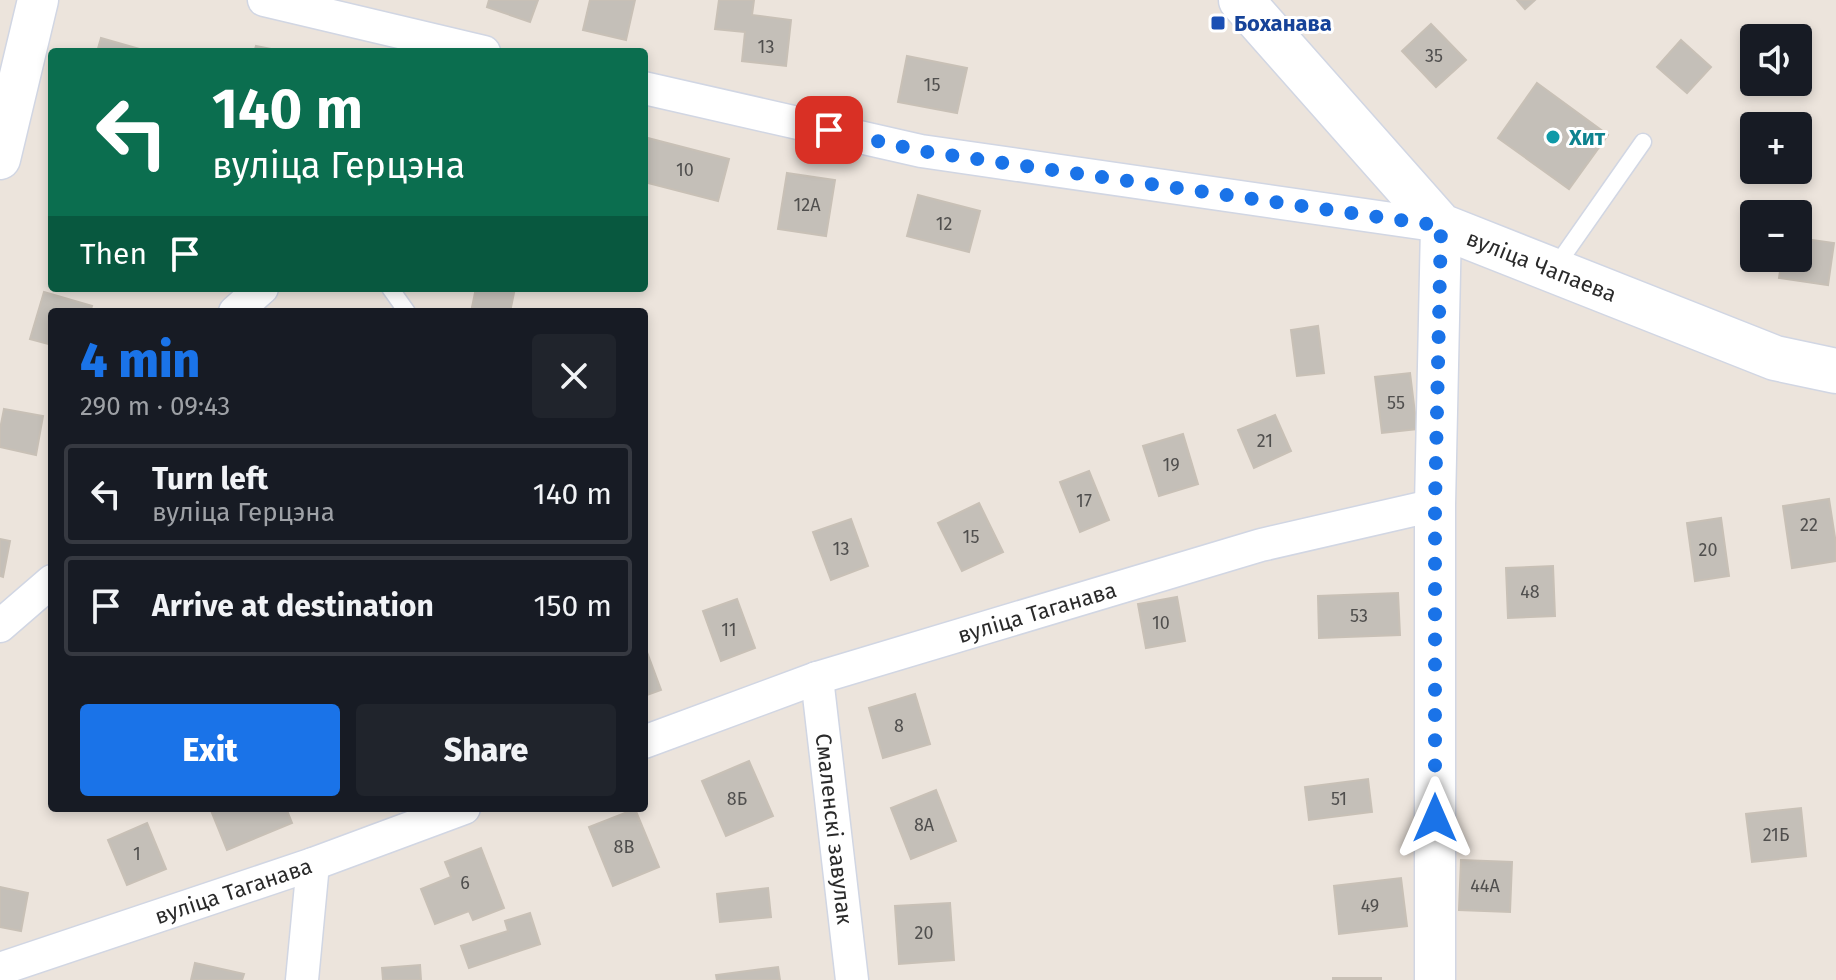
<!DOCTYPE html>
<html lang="en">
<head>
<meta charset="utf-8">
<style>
	:root { --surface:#171b24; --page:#20242c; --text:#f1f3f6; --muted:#9ea1a6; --line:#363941; --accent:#1a73e8 }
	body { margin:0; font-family:"Fira Sans",sans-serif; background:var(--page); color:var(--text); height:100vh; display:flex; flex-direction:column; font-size:30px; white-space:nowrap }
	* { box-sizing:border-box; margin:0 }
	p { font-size:26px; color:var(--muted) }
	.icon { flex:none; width:44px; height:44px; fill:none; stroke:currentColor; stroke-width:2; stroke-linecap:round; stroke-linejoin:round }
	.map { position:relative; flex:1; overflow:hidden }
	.panel { position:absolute; left:48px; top:308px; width:600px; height:504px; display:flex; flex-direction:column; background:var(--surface); border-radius:8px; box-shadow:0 4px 12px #0003 }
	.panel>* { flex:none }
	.top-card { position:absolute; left:48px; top:48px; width:600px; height:244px; border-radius:8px; box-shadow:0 4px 12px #0003; background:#0b6e4f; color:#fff; overflow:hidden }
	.controls { position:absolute; left:1740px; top:24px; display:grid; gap:16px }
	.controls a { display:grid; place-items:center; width:72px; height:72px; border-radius:8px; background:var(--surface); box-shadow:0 4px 12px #0003; font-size:40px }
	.pin { position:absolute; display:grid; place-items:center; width:68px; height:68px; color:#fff; margin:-34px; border-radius:16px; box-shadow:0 4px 12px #0006 }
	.me { position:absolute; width:88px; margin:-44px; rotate:0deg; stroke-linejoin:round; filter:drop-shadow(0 0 6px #0008) }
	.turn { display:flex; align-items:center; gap:28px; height:168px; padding:0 32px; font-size:36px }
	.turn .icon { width:104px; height:104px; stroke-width:2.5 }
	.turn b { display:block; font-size:56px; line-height:68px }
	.then { display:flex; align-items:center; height:76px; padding:0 32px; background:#0003; gap:16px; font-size:30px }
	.round { display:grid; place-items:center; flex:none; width:84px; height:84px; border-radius:8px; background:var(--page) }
	.headline { display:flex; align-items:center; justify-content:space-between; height:136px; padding:0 32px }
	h1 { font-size:48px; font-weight:800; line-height:60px; color:var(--accent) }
	.cta { display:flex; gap:16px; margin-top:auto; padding:16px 32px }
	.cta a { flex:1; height:92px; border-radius:8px; background:var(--accent); color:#fff; font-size:32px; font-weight:800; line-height:92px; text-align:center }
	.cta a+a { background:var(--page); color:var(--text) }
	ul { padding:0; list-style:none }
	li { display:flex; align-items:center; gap:24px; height:100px; margin:0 16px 12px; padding:0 16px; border:4px solid var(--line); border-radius:8px }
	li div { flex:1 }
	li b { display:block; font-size:30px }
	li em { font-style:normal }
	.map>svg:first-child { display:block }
	.building { fill:#c4bfb8; stroke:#c8c0b6; stroke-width:2 }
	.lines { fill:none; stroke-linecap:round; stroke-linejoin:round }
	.service-casing { stroke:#d1d6e3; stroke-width:19 }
	.minor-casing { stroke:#d1d6e3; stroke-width:35 }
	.tertiary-casing { stroke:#d1d6e3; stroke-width:43 }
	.secondary-casing { stroke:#d1d6e3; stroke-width:47 }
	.service { stroke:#fff; stroke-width:16 }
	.minor { stroke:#fff; stroke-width:32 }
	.tertiary { stroke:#fff; stroke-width:40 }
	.secondary { stroke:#fff; stroke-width:44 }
	.route { stroke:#1a73e8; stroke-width:14; stroke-dasharray:0 25.2 }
	.transit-dot { fill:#1a4fb4; stroke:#fff; stroke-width:3 }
	.culture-dot { fill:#0f9aa8; stroke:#fff; stroke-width:3 }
	.labels { text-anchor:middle; stroke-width:6; stroke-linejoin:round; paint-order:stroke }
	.number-label { font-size:18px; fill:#504f4e }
	.transit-label { font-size:22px; font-weight:bold; fill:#164399; stroke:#fff; text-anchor:start }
	.culture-label { font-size:22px; font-weight:bold; fill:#0d838f; stroke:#fff; text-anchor:start }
	.street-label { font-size:22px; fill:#2a2a2a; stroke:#fff }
</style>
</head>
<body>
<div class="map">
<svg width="1836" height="980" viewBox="0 0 1836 980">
	<rect width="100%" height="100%" fill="#ece4dc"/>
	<g class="building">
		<path d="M489,0H538L530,22L487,7Z"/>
		<path d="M590,0H635L626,40L583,30Z"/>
		<path d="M719,0H754L752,15L791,20L786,66L742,61L745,32L715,29Z"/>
		<path d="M1517,0H1535L1525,9Z"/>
		<path d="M1431,24L1466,60L1436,87L1402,51Z"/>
		<path d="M101,38L150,52H97Z"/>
		<path d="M1681,40L1711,67L1687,93L1657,67Z"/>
		<path d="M256,46L286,52H254Z"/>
		<path d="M907,56L967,68L957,113L898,102Z"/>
		<path d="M1537,83L1608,135L1569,189L1498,138Z"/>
		<path d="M644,137L729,159L718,201L644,182Z"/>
		<path d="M787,173L835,180L826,236L778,229Z"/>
		<path d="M918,195L980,211L969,252L907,236Z"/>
		<path d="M1798,238L1834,243L1828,285L1779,278L1782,258H1798Z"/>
		<path d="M476,288H515L510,312H471Z"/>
		<path d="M44,292L92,306L90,312H52V345L30,339Z"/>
		<path d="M1318,326L1324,373L1297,376L1291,330Z"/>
		<path d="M1410,373L1417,429L1382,433L1375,377Z"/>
		<path d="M4,409L43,416L36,455L0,447V429Z"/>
		<path d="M1275,415L1291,451L1254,468L1238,430Z"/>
		<path d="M1183,434L1198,484L1159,496L1143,446Z"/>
		<path d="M1089,471L1109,520L1080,532L1060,482Z"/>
		<path d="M1829,499L1836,544V561L1792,568L1783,506Z"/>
		<path d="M979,503L1003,552L962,571L938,523Z"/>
		<path d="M1721,518L1729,576L1695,581L1687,523Z"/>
		<path d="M851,519L868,566L831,580L813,532Z"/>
		<path d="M0,539L10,541L3,577L0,576Z"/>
		<path d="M1553,566L1555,616L1508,618L1506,568Z"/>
		<path d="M1398,593L1400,635L1319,638L1318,596Z"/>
		<path d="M1177,597L1185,641L1146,648L1138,604Z"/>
		<path d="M737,599L755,648L721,661L703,611Z"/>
		<path d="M644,644L661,690L644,696Z"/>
		<path d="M915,694L930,744L883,758L869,708Z"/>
		<path d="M749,761L773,816L726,836L702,781Z"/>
		<path d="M1368,779L1372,812L1309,820L1305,787Z"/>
		<path d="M936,790L956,841L911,859L891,808Z"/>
		<path d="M210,808H286L292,823L227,850Z"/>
		<path d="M1801,808L1806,856L1752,862L1746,814Z"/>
		<path d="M635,809L659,867L613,886L589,827Z"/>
		<path d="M147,823L166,869L127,885L108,840Z"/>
		<path d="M481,848L504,908L473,920L469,911L435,924L421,889L451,877L445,862Z"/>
		<path d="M1461,860L1512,862L1510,912L1459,910Z"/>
		<path d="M1401,878L1407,926L1339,934L1334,886Z"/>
		<path d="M0,887L28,893L21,931L0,927Z"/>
		<path d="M768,888L771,917L720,922L717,894Z"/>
		<path d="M950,903L954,960L899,964L895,906Z"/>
		<path d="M530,913L540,944L469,968L461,946L508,931L505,921Z"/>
		<path d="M195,963L244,974L242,980H191Z"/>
		<path d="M420,965L421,980H383L382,968Z"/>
		<path d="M778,967L780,980H717L716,975Z"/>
		<rect x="1333" y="978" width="48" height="2"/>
	</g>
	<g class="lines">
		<defs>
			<g id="service">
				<path d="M1554,269L1643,142"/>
				<path d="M390,288L407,312"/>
			</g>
			<g id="minor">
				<path d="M264,0L484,52"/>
				<path d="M644,88L921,151L1441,226"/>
				<path d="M235,312L262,288"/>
				<path d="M0,626L52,581"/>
				<path id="s1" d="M817,678L852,980"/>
				<path id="s2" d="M644,742L817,678L1261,545L1435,505"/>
				<path id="s3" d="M0,969L313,864L464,808"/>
				<path d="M302,980L313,864"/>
			</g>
			<g id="tertiary">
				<path d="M0,159L38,0"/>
				<path d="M1435,980V505L1441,226"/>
			</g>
			<g id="secondary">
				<path id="s4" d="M1241,0L1441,226L1775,358L1836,371"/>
			</g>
		</defs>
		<use href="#service" class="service-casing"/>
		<use href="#minor" class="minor-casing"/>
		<use href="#tertiary" class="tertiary-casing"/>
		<use href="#secondary" class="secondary-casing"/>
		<use href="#service" class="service"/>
		<use href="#minor" class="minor"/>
		<use href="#tertiary" class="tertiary"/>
		<use href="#secondary" class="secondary"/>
	</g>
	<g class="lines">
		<path class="route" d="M829,130L921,151L1441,226L1435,505V818"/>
	</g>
	<rect class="transit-dot" x="1210" y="15" width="16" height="16" rx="4"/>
	<circle class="culture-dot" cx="1553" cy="137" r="8"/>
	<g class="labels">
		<g class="number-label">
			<text x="766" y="53">13</text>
			<text x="1434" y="62">35</text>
			<text x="932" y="91">15</text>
			<text x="685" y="176">10</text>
			<text x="807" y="211">12А</text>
			<text x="944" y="230">12</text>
			<text x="1396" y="409">55</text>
			<text x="1265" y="447">21</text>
			<text x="1171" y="471">19</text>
			<text x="1084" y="507">17</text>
			<text x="1809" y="531">22</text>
			<text x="971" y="543">15</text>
			<text x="841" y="555">13</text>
			<text x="1708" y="556">20</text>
			<text x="1530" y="598">48</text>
			<text x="1359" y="622">53</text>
			<text x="1161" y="629">10</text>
			<text x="729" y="636">11</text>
			<text x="899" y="732">8</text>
			<text x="737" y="805">8Б</text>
			<text x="1339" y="805">51</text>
			<text x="924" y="831">8А</text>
			<text x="1776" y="841">21Б</text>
			<text x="624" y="853">8В</text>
			<text x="137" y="860">1</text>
			<text x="465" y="889">6</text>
			<text x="1485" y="892">44А</text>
			<text x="1370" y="912">49</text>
			<text x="924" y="939">20</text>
		</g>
		<g class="transit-label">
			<text x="1234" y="31">Боханава</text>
		</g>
		<g class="culture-label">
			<text x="1569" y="145">Хит</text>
		</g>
		<g class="street-label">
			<text dy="8" stroke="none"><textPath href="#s4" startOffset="410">вуліца Чапаева</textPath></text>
			<text dy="8" stroke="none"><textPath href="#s2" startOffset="414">вуліца Таганава</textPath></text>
			<text dy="8" stroke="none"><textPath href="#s1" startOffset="152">Смаленскі завулак</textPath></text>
			<text dy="8" stroke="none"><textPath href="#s3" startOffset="246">вуліца Таганава</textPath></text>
		</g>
	</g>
</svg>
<div class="controls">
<a><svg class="icon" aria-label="sound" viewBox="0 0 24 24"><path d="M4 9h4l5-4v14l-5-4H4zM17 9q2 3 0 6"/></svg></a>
<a>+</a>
<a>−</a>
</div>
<div class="pin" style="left:829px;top:130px;background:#d93025"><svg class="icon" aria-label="arrive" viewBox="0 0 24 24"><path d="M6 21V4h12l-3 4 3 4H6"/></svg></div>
<svg class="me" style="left:1435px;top:818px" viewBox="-20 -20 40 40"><path d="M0-17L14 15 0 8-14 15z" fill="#1a73e8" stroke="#fff" stroke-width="4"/></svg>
<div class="top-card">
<div class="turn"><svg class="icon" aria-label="left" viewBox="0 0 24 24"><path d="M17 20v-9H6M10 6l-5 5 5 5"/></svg><div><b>140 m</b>вуліца Герцэна</div></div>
<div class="then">Then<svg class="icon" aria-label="arrive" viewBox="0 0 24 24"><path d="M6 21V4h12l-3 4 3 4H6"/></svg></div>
</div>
<section class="panel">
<div class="headline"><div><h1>4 min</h1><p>290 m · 09:43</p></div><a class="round"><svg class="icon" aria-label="close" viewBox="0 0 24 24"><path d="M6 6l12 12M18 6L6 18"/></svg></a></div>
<ul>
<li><svg class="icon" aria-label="left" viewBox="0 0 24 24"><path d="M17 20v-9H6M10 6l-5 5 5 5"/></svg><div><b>Turn left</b><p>вуліца Герцэна</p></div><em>140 m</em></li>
<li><svg class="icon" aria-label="arrive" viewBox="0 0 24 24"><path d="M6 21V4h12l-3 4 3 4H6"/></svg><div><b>Arrive at destination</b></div><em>150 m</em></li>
</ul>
<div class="cta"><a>Exit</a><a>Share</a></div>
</section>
</div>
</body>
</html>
